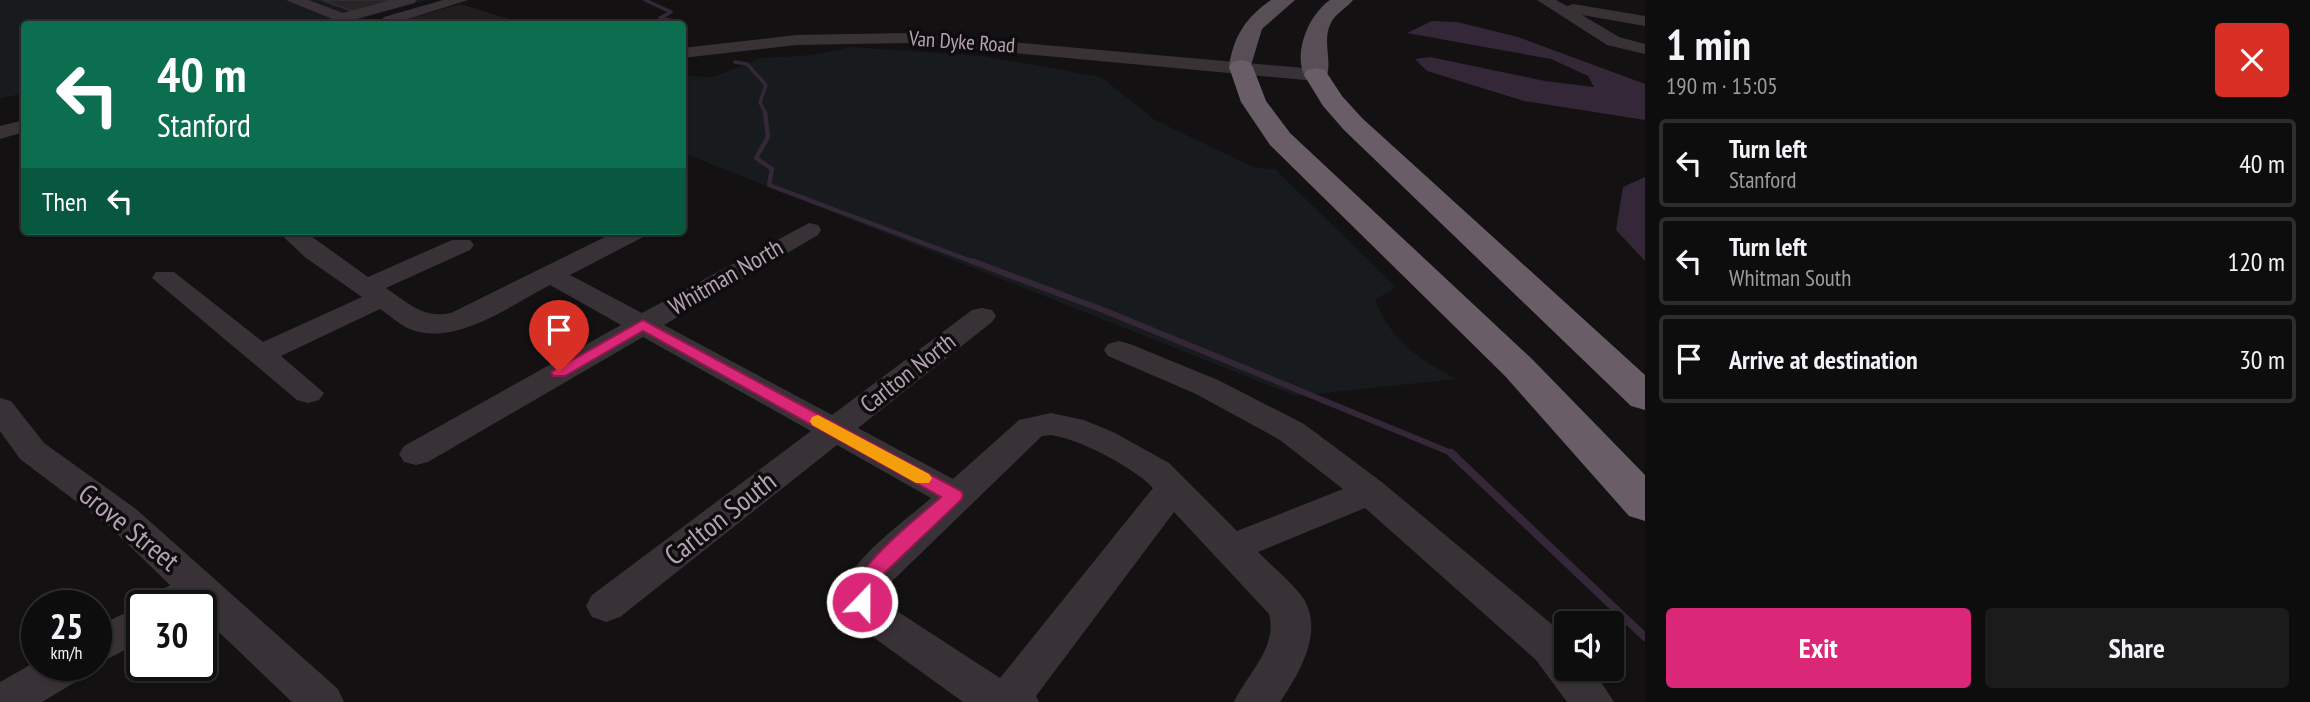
<!DOCTYPE html>
<html lang="en">
<head>
<meta charset="utf-8">
<style>
	:root { --surface:#0e0d0e; --page:#1c1b1c; --text:#f1f3f6; --muted:#9b9c9e; --line:#2e2d2e; --accent:#db2777 }
	body { margin:0; font-family:"PT Sans Narrow",sans-serif; background:var(--page); color:var(--text); height:100vh; display:flex; flex-direction:column; font-size:26px; white-space:nowrap }
	* { box-sizing:border-box; margin:0 }
	p { font-size:23px; color:var(--muted) }
	.icon { flex:none; width:38px; height:38px; fill:none; stroke:currentColor; stroke-width:2; stroke-linecap:round; stroke-linejoin:round }
	.map { position:relative; flex:1; overflow:hidden }
	.side { display:flex; flex-direction:column; background:var(--surface); width:665px }
	.side>* { flex:none }
	.banner { position:absolute; left:21px; top:21px; width:665px; height:214px; border-radius:7px; box-shadow:0 2px 5px #0004,0 0 0 2px var(--line); background:#0b6e4f; color:#fff; overflow:hidden }
	.buttons { position:absolute; left:1554px; top:611px; display:grid; gap:14px }
	.buttons a { display:grid; place-items:center; width:70px; height:70px; border-radius:7px; background:var(--surface); box-shadow:0 2px 5px #0004,0 0 0 2px var(--line); font-size:35px }
	.speed { position:absolute; left:21px; top:590px; display:flex; gap:14px; font-size:35px; font-weight:700; text-align:center }
	.speed>* { display:grid; place-content:center; width:91px; height:91px; border-radius:50%; background:var(--surface); box-shadow:0 2px 5px #0004,0 0 0 2px var(--line); line-height:1 }
	.speed small { font-size:18px; font-weight:400 }
	.speed .limit { border:4px solid #111; border-radius:10px; background:#fff; color:#111 }
	.pin { position:absolute; display:grid; place-items:center; width:60px; height:60px; color:#fff; margin:-72px -30px; border-radius:50% 50% 50% 0; rotate:-45deg; box-shadow:0 0 7px #0007 }
	.pin .icon { rotate:45deg }
	.me { position:absolute; width:77px; margin:-38px; rotate:22deg; stroke-linejoin:round; filter:drop-shadow(0 0 5px #0008) }
	.turn { display:flex; align-items:center; gap:24px; height:147px; padding:0 21px; font-size:32px }
	.turn .icon { width:91px; height:91px; stroke-width:2.5 }
	.turn b { display:block; font-size:49px; line-height:60px }
	.then { display:flex; align-items:center; height:66px; padding:0 21px; background:#0003; gap:14px; font-size:26px }
	.round { display:grid; place-items:center; flex:none; width:74px; height:74px; border-radius:7px; background:var(--page) }
	.summary { display:flex; align-items:center; justify-content:space-between; height:119px; padding:0 21px }
	h1 { font-size:42px; font-weight:800; line-height:52px }
	.cta { display:flex; gap:14px; margin-top:auto; padding:14px 21px }
	.cta a { flex:1; height:80px; border-radius:7px; background:var(--accent); color:#fff; font-size:28px; font-weight:800; line-height:80px; text-align:center }
	.cta a+a { background:var(--page); color:var(--text) }
	ul { padding:0; list-style:none }
	li { display:flex; align-items:center; gap:21px; height:88px; margin:0 14px 10px; padding:0 7px; border:4px solid var(--line); border-radius:7px }
	li div { flex:1 }
	li b { display:block; font-size:26px }
	li em { font-style:normal }
	main { display:flex; flex:1; min-height:0 }
	.map>svg:first-child { display:block }
	.built { fill:#201d1f }
	.green { fill:#171b1e }
	.water { fill:#342737 }
	.lines { fill:none; stroke-linecap:round; stroke-linejoin:round }
	.stream-far3 { stroke:#342737; stroke-width:3.5 }
	.stream-far2 { stroke:#342737; stroke-width:4.5 }
	.stream-far1 { stroke:#342737; stroke-width:6 }
	.stream { stroke:#342737; stroke-width:8 }
	.building { fill:#272426; stroke:#2f2b2e; stroke-width:2 }
	.minor { fill:#383237; fill-rule:evenodd }
	.major { fill:#574e56; fill-rule:evenodd }
	.highway { fill:#695e68; fill-rule:evenodd }
	.route { fill:#db2777; stroke:#8e194d; stroke-width:2 }
	.slow { fill:#f59e0b }
	.labels { text-anchor:middle; stroke-width:7; stroke-linejoin:round; paint-order:stroke }
	.far-street-label { font-size:21px; fill:#b4a2b3; stroke:#0e0c0d }
	.street-label { font-size:24px; fill:#b4a2b3; stroke:#0e0c0d }
	.near-street-label { font-size:28px; fill:#b4a2b3; stroke:#0e0c0d }
</style>
</head>
<body>
<main>
<div class="map">
<svg width="1645" height="702" viewBox="0 0 1645 702">
	<rect width="100%" height="100%" fill="#131112"/>
	<path class="built" d="M460,4L526,24H391Z"/>
	<g class="green">
		<path d="M0,0H427L343,24H24V93L0,99Z"/>
		<path d="M851,47L984,56L1101,77L1155,120L1255,168L1275,169L1396,287L1375,300C1392,342 1418,358 1456,379L1296,396L683,153V76L713,77L762,58L812,55Z"/>
	</g>
	<g class="water">
		<path d="M1432,21L1457,22L1518,37L1645,84V120L1524,101L1427,71L1415,59L1430,57L1545,81L1594,87L1588,76L1551,59L1407,33Z"/>
		<path d="M1645,177V261L1616,230L1623,187Z"/>
	</g>
	<g class="lines">
		<g class="stream-far3">
			<path d="M645,0L671,12L660,18L683,23"/>
			<path d="M735,62L747,64L766,85L760,102L766,115"/>
		</g>
		<path class="stream-far2" d="M765,113L768,137L756,158L772,169L769,185L976,263"/>
		<path class="stream-far1" d="M972,261L1103,310L1454,454"/>
		<path class="stream" d="M1451,453L1645,637"/>
	</g>
	<path class="building" d="M322,0H399L355,12Z"/>
	<g class="lines">
		<g class="minor">
			<path d="M286,0H308L343,13L391,0H417L414,3L342,23Z"/>
			<path d="M443,0H468L392,24L382,20L384,17Z"/>
			<path d="M1537,0H1556L1567,6L1573,4L1645,16V26L1582,15L1619,37L1645,44V54L1607,45Z"/>
			<path d="M907,33L1316,69L1325,75L1316,81L907,43L796,45L682,58V48L796,35Z"/>
			<path d="M24,120V132L0,139V126Z"/>
			<path d="M809,223L818,225L821,230L818,235L664,325L832,415L972,310L982,308L992,310L996,316L992,322L858,428L953,479L1019,420L1051,413L1084,420L1115,433L1169,463L1237,531L1343,489L1280,440L1196,394L1108,356L1104,350L1108,344L1119,341L1130,344L1218,380L1304,424L1383,483L1566,636V668H1592L1614,702H1567L1536,660L1365,508L1258,552C1272,566 1289,580 1301,595C1326,629 1300,672 1280,702H1234C1247,674 1278,648 1269,614L1174,512L1036,696L1039,702H963L855,624C850,616 842,605 843,594C845,562 908,519 931,498L837,445L620,617L606,622L592,617L586,606L592,595L811,431L643,337L428,462L416,465L404,462L399,454L404,446L621,325L550,285C511,305 453,349 407,328C398,323 389,315 380,309L281,356L324,393L319,400L308,403L297,400L152,278L156,272H174L263,342L362,297L306,258L277,231H304L368,277L452,240H470L474,245L470,250L386,288C408,303 424,319 451,313L617,231H648L645,236L570,275L642,313ZM1051,435C1081,440 1132,466 1153,488L1000,678L883,602V590L1042,436Z"/>
			<path d="M0,398L11,401L44,443L136,509L338,689L344,702H292L201,615V606H147L153,595L170,585L110,527L20,459L0,431Z"/>
			<path d="M142,605L145,606H142V641L96,665H95L96,627Z"/>
			<path d="M37,661V665H88L82,678L42,702H0V682Z"/>
		</g>
		<g class="major">
			<path d="M1271,0H1295L1262,29L1249,72H1233L1229,67C1233,37 1246,17 1271,0Z"/>
			<path d="M1330,0H1353C1346,9 1335,13 1330,25C1322,42 1334,66 1325,80H1307C1291,56 1308,15 1330,0Z"/>
		</g>
		<g class="highway">
			<path d="M1241,60L1249,62L1253,67L1266,101L1290,133L1533,360L1645,475V521L1629,516L1505,376L1270,145L1241,102L1229,67L1233,62Z"/>
			<path d="M1316,68L1325,70L1342,96L1362,118L1645,375V410L1631,406L1344,130L1323,106L1304,75L1307,70Z"/>
		</g>
	</g>
	<path class="route" d="M643,320L961,491L963,495L961,500L877,580L869,608L862,610L854,608C838,577 919,517 941,497L643,331L565,376H553L551,372Z"/>
	<path class="slow" d="M818,415L929,474L932,478L929,483H916L812,425L810,421L812,417Z"/>
	<g class="labels">
		<g class="far-street-label">
			<text transform="translate(962 42) rotate(4)" y="7">Van Dyke Road</text>
		</g>
		<g class="street-label">
			<text transform="translate(726 277) rotate(-30)" y="8">Whitman North</text>
			<text transform="translate(908 373) rotate(-38)" y="8">Carlton North</text>
		</g>
		<g class="near-street-label">
			<text transform="translate(720 518) rotate(-38)" y="10">Carlton South</text>
			<text transform="translate(129 527) rotate(39)" y="10">Grove Street</text>
		</g>
	</g>
</svg>
<div class="buttons">
<a><svg class="icon" aria-label="sound" viewBox="0 0 24 24"><path d="M4 9h4l5-4v14l-5-4H4zM17 9q2 3 0 6"/></svg></a>
</div>
<div class="speed"><div>25<small>km/h</small></div><div class="limit">30</div></div>
<div class="pin" style="left:559px;top:372px;background:#d93025"><svg class="icon" aria-label="arrive" viewBox="0 0 24 24"><path d="M6 21V4h12l-3 4 3 4H6"/></svg></div>
<svg class="me" style="left:862px;top:602px" viewBox="-20 -20 40 40"><circle r="17" fill="#db2777" stroke="#fff" stroke-width="3"/><path d="M0-11L8 9 0 5-8 9z" fill="#fff"/></svg>
<div class="banner">
<div class="turn"><svg class="icon" aria-label="left" viewBox="0 0 24 24"><path d="M17 20v-9H6M10 6l-5 5 5 5"/></svg><div><b>40 m</b>Stanford</div></div>
<div class="then">Then<svg class="icon" aria-label="left" viewBox="0 0 24 24"><path d="M17 20v-9H6M10 6l-5 5 5 5"/></svg></div>
</div>
</div>
<section class="side">
<div class="summary"><div><h1>1 min</h1><p>190 m · 15:05</p></div><a class="round" style="background:#d93025;color:#fff"><svg class="icon" aria-label="close" viewBox="0 0 24 24"><path d="M6 6l12 12M18 6L6 18"/></svg></a></div>
<ul>
<li><svg class="icon" aria-label="left" viewBox="0 0 24 24"><path d="M17 20v-9H6M10 6l-5 5 5 5"/></svg><div><b>Turn left</b><p>Stanford</p></div><em>40 m</em></li>
<li><svg class="icon" aria-label="left" viewBox="0 0 24 24"><path d="M17 20v-9H6M10 6l-5 5 5 5"/></svg><div><b>Turn left</b><p>Whitman South</p></div><em>120 m</em></li>
<li><svg class="icon" aria-label="arrive" viewBox="0 0 24 24"><path d="M6 21V4h12l-3 4 3 4H6"/></svg><div><b>Arrive at destination</b></div><em>30 m</em></li>
</ul>
<div class="cta"><a>Exit</a><a>Share</a></div>
</section>
</main>
</body>
</html>
